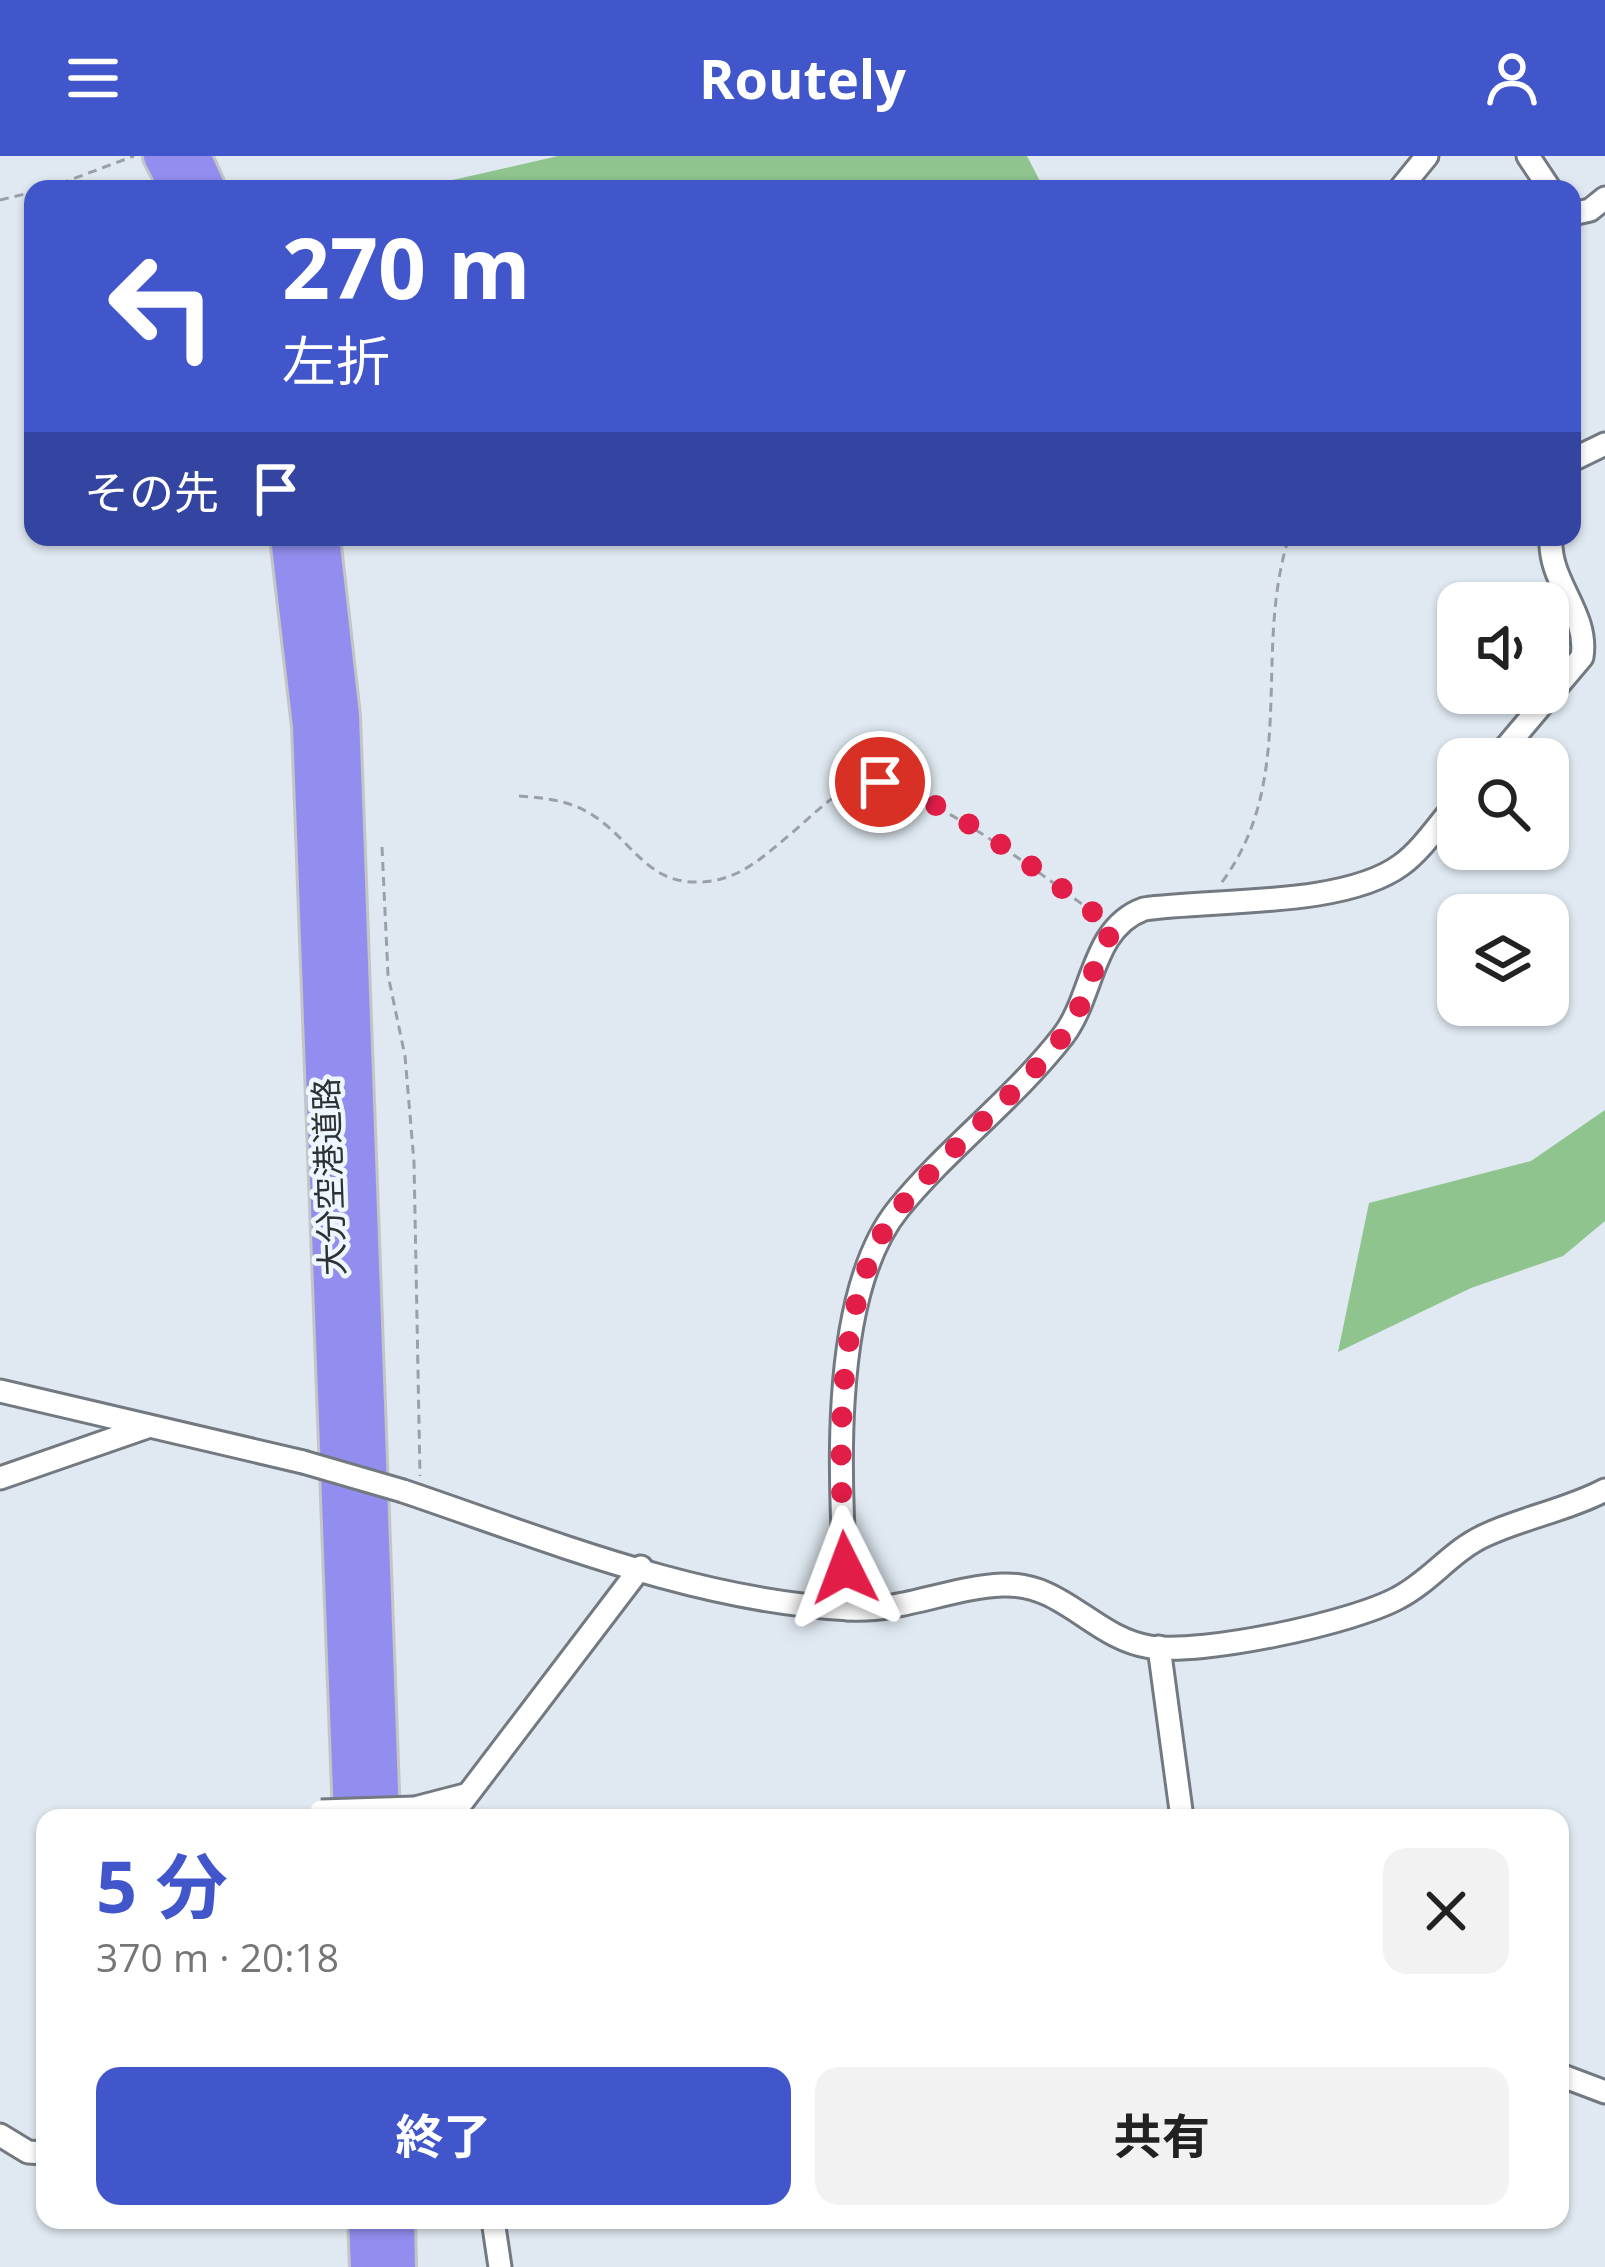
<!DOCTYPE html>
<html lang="ja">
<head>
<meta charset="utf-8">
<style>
	:root { --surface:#fff; --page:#f2f2f2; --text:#222; --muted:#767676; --accent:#4156ca }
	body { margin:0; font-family:"Open Sans","Noto Sans JP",sans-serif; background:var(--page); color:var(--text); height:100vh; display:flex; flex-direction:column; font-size:45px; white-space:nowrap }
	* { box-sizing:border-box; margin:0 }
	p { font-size:39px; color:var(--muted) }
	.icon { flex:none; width:66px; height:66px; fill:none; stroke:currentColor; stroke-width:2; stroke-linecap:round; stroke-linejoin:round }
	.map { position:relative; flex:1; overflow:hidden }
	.drawer { position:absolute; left:36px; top:1653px; width:1533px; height:420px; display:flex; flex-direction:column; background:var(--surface); border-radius:24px; box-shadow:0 3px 9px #0004 }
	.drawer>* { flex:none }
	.top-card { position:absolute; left:24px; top:24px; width:1557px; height:366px; border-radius:24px; box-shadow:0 3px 9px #0004; background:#4156ca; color:#fff; overflow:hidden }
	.controls { position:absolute; left:1437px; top:426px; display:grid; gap:24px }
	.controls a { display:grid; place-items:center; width:132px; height:132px; border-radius:24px; background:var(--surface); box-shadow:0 3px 9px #0004; font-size:60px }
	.pin { position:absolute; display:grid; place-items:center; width:102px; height:102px; color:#fff; margin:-51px; border:6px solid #fff; border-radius:50%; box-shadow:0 3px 12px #0007 }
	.me { position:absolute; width:132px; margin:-66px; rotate:357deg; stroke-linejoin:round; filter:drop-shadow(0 0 9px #0008) }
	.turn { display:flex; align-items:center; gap:42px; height:252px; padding:0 60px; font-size:54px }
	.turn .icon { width:156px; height:156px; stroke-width:2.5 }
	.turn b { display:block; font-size:84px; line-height:102px }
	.then { display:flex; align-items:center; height:114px; padding:0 60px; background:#0003; gap:24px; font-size:45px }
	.round { display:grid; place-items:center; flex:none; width:126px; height:126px; border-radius:24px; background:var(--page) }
	.headline { display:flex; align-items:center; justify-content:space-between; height:204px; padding:0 60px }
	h1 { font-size:72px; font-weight:700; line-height:90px; color:var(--accent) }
	.button { display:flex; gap:24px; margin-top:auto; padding:24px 60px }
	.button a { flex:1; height:138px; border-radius:24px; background:var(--accent); color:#fff; font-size:48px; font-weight:700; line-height:138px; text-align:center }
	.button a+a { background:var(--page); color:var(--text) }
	header { display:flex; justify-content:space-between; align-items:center; height:156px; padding:0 60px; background:var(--accent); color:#fff; font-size:54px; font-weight:700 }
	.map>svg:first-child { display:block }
	.forest { fill:#8fc48e }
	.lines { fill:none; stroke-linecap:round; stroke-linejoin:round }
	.street-casing { stroke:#727981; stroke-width:27 }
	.highway-casing { stroke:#c4c6c6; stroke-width:42 }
	.path { stroke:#99a0a6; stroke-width:3; stroke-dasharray:9 6; stroke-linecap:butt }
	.street { stroke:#fff; stroke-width:21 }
	.highway { stroke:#928eef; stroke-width:36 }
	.street-bridge-casing { stroke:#727981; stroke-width:27; stroke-linecap:butt }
	.street-bridge { stroke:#fff; stroke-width:21 }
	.route { stroke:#e11d48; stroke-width:21; stroke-dasharray:0 37.8 }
	.labels { text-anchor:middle; stroke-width:9; stroke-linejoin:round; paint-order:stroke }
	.street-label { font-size:33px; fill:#2e3235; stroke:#eef6ff }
</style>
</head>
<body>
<header><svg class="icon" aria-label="menu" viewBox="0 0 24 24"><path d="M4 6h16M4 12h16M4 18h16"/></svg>Routely<svg class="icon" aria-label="person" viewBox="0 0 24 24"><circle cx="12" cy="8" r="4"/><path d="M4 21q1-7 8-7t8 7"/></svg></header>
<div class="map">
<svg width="1605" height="2111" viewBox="0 0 1605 2111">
	<rect width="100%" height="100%" fill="#e0e9f1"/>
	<g class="forest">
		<path d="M558,0H1027L1044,33H413Z"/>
		<path d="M1605,954V1065L1563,1100L1471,1132L1338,1196L1369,1047L1531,1005Z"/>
	</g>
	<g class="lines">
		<defs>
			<g id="street">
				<path d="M1528,0L1550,33"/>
				<path d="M1400,33L1427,0"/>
				<path d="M1572,58L1590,54L1605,42"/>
				<path d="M1572,304L1605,288"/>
				<path d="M1496,603L1582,501C1589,456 1548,427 1551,381"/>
				<path d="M0,1235L303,1306"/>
				<path d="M0,1322L147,1271"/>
				<path d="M403,1335C545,1383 698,1446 850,1453C901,1456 952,1431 1002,1429C1063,1426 1093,1482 1150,1491C1203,1499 1352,1467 1398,1442C1431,1425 1452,1394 1486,1379C1525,1361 1567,1354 1605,1334"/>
				<path d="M848,1453C840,1344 826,1141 899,1052C949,991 1014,943 1063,880C1094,840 1091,772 1144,753C1214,743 1344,751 1401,709C1423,693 1440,666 1458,646"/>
				<path d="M1159,1491L1182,1662"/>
				<path d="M415,1652L465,1639"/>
				<path d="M450,1662L641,1411"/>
				<path d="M1560,1919L1605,1936"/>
				<path d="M0,1979L28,1996L45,1997"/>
				<path d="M493,2064L500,2111"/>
			</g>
			<g id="highway">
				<path d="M162,0L179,33"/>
				<path d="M192,0L207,33"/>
				<path d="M289,381L311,570L352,1662"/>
				<path d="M321,381L341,560L381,1662"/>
				<path d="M367,2064L369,2111"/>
				<path d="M396,2064L397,2111"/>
			</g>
		</defs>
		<use href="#street" class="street-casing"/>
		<use href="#highway" class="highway-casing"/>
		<g class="path">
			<path d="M46,33L134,0"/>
			<path d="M0,44L33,36"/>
			<path d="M519,640C548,642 573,645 597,662C631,686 648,725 693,726C733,728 759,705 788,680C810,663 834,634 862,628C911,617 1056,729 1098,760"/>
			<path d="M382,691L388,819L405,900L414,1006L420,1320"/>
			<path d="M1222,726C1299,622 1252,496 1289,381"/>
		</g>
		<use href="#street" class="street"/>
		<use href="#highway" class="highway"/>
		<defs>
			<g id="street-bridge">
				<path d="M303,1306L403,1335"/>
				<path d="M321,1655L415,1652"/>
			</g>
		</defs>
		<use href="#street-bridge" class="street-bridge-casing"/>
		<use href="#street-bridge" class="street-bridge"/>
	</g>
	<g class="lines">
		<path class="route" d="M845,1412C839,1308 831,1139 898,1054C947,992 1014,943 1063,880C1087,848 1092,806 1114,772C1043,719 966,654 880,626"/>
	</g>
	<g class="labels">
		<g class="street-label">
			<text transform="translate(329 1021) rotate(-92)" y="12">大分空港道路</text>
		</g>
	</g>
</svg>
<div class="controls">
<a><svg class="icon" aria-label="sound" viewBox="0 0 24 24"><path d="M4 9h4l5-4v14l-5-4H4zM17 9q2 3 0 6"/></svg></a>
<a><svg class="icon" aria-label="search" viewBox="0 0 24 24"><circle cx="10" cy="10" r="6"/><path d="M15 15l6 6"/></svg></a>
<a><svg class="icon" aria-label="layers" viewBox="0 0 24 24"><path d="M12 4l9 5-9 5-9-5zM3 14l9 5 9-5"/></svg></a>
</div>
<div class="pin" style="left:880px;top:626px;background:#d93025"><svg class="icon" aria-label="arrive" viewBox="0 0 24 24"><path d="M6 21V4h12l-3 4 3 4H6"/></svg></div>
<svg class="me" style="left:845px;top:1412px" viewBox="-20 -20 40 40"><path d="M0-17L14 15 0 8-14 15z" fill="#e11d48" stroke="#fff" stroke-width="4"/></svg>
<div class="top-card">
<div class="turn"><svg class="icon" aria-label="left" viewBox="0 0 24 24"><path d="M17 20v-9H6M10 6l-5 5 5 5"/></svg><div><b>270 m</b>左折</div></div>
<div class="then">その先<svg class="icon" aria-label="arrive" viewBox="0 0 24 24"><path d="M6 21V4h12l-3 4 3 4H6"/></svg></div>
</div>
<section class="drawer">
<div class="headline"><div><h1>5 分</h1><p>370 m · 20:18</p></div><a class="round"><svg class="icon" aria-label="close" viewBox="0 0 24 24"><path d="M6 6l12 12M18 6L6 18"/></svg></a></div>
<div class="button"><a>終了</a><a>共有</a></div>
</section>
</div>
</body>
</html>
